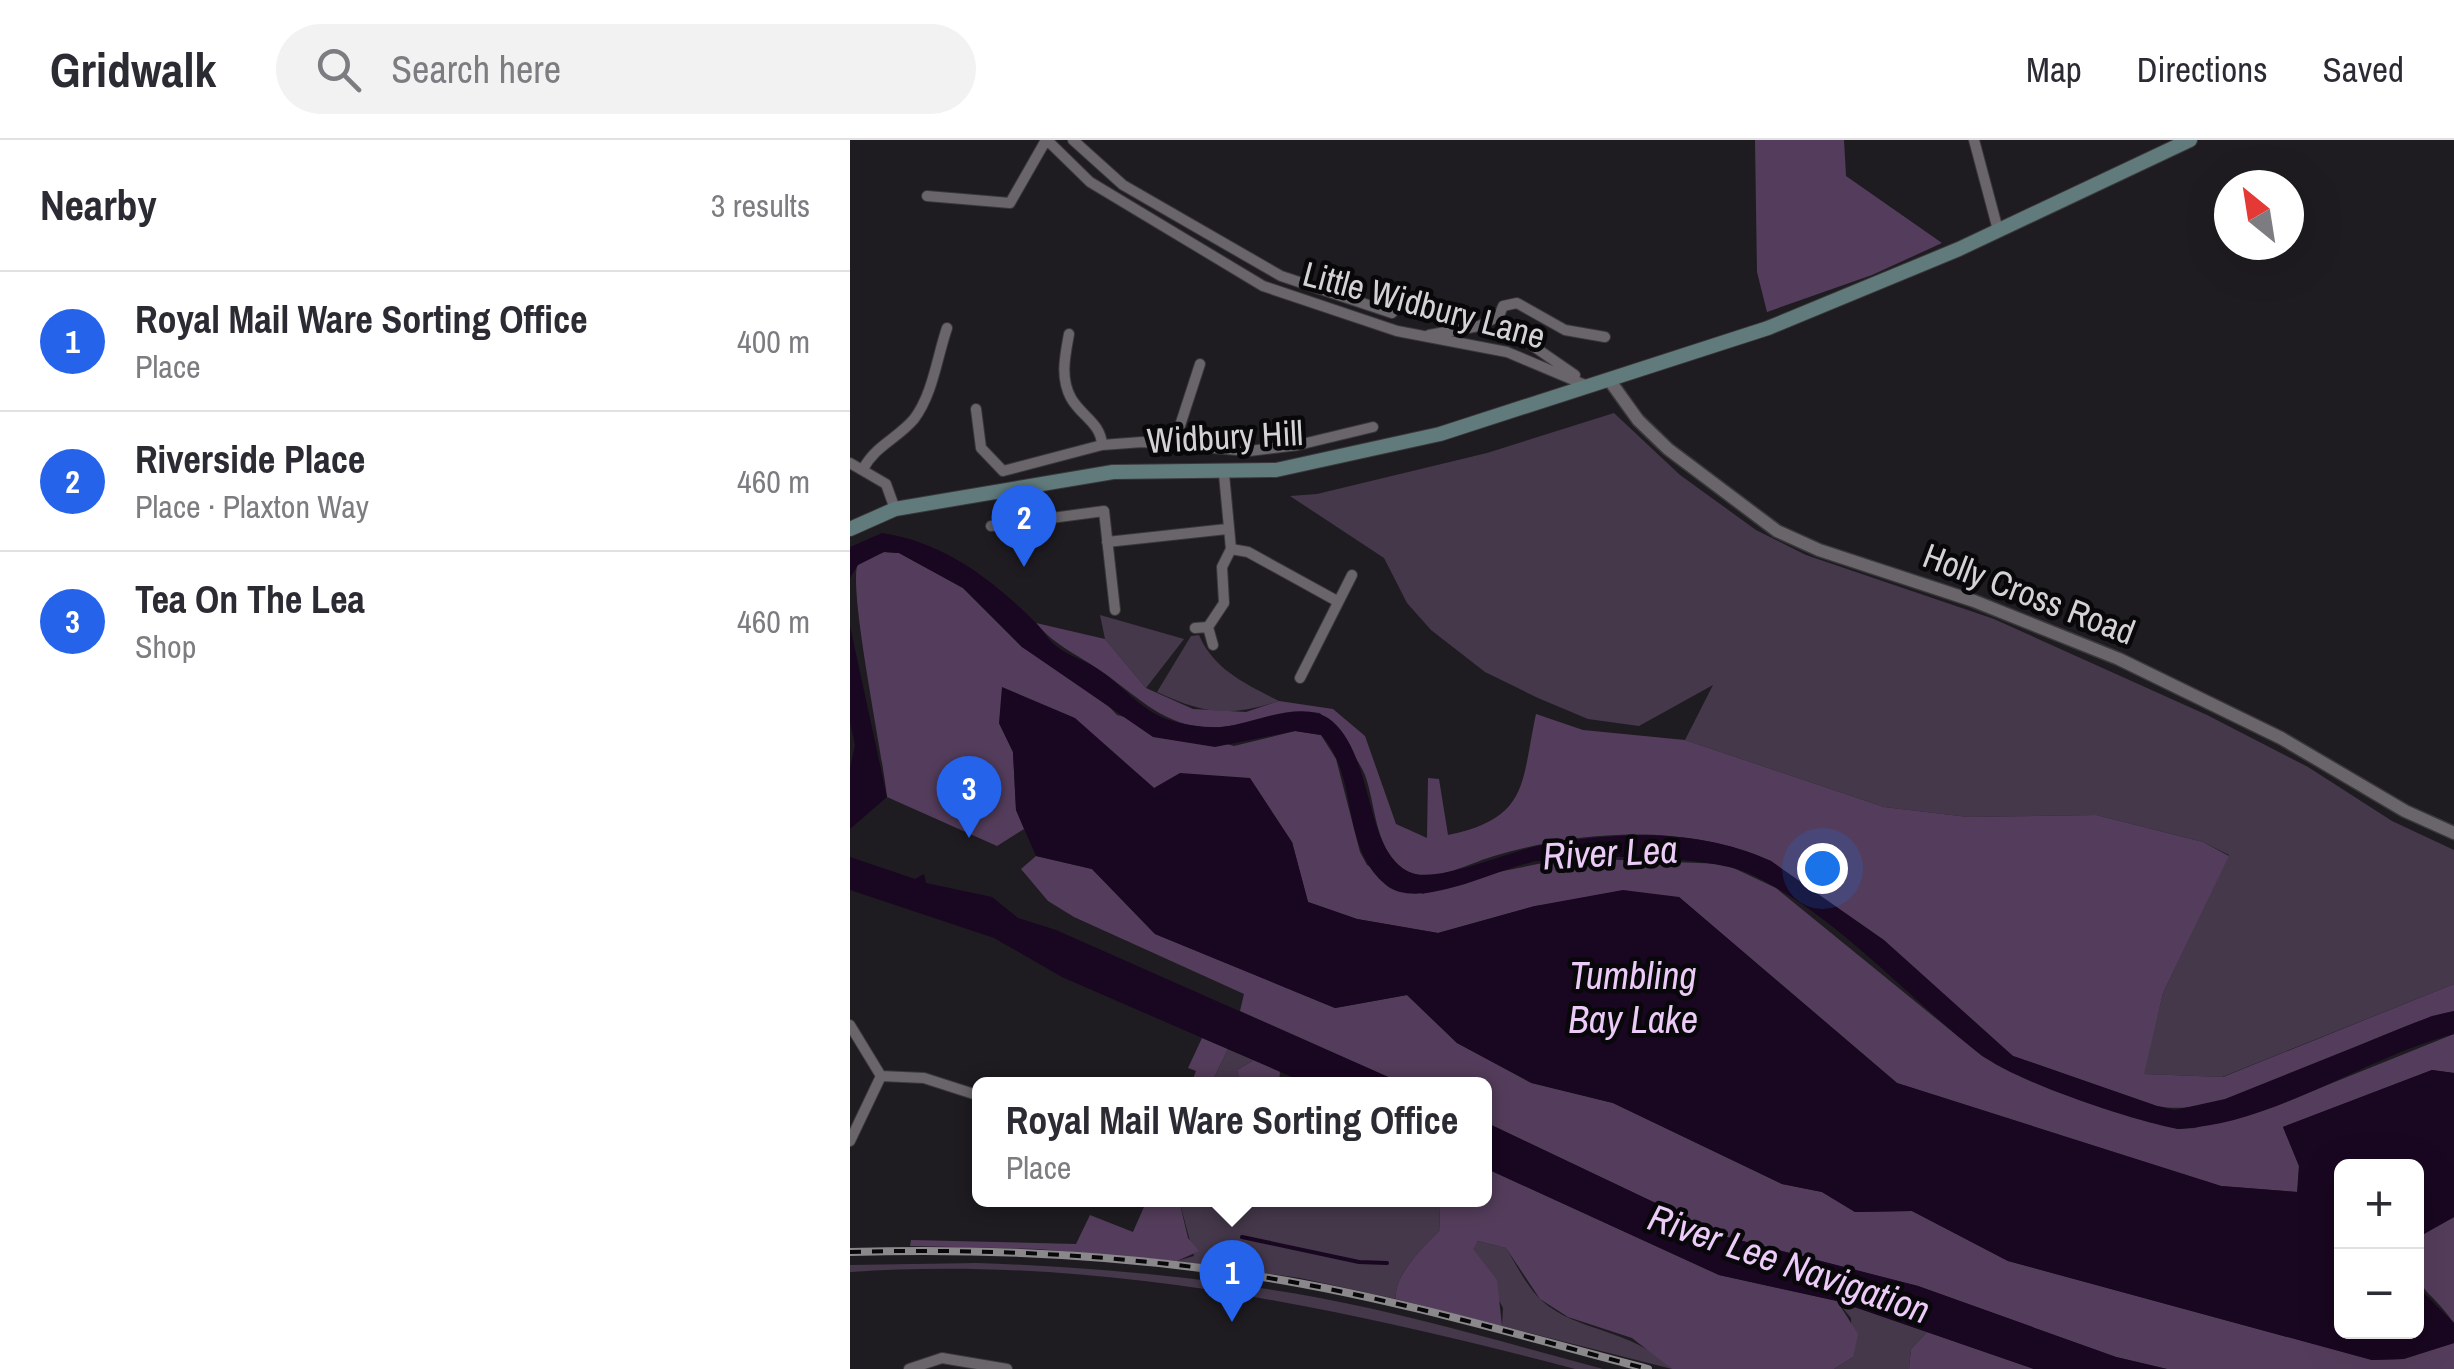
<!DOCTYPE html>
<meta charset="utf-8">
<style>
:root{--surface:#fff;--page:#f2f2f3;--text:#2b2b33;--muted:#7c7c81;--line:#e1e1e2;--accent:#2563eb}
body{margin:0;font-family:"Archivo Narrow",sans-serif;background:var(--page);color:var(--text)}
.controls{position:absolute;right:30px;bottom:30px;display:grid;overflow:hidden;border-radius:15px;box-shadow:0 10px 40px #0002}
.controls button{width:90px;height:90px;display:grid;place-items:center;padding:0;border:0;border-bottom:2px solid var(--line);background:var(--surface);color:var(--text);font:50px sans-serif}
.compass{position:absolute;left:1364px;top:30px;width:90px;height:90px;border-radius:50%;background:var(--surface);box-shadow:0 10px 40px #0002;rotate:330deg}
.you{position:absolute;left:972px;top:728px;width:35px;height:35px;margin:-25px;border:8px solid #fff;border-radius:50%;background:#1a73e8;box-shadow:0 0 0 15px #1a73e833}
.badge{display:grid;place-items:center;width:65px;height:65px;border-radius:50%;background:var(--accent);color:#fff;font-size:32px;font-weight:700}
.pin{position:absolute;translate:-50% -82px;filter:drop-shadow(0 2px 5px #0008)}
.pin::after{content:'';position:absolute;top:52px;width:35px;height:30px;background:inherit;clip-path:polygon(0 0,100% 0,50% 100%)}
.popup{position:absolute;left:122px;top:937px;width:520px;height:130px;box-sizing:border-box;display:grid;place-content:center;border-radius:15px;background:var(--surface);filter:drop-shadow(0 2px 8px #0005);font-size:32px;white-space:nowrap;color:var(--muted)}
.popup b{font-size:38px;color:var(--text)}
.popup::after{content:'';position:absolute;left:50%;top:100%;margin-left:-20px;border:20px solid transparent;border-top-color:var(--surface)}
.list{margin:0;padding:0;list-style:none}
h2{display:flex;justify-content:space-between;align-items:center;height:130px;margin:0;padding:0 40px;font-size:42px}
h2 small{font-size:32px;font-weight:400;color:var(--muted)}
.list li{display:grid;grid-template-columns:65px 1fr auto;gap:30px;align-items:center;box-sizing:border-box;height:140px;padding:0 40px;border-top:2px solid var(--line)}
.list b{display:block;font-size:38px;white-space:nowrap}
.list p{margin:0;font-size:32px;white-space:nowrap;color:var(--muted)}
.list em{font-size:32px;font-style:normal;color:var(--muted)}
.icon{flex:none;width:55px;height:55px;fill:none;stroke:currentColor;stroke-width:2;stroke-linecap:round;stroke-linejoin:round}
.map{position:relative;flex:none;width:1604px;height:1229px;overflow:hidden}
header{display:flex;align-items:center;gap:60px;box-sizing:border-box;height:140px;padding:0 50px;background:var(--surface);border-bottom:2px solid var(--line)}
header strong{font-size:48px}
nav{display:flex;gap:55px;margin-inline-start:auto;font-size:35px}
.search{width:700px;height:90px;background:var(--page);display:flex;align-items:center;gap:25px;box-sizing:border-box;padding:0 35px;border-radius:55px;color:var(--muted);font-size:38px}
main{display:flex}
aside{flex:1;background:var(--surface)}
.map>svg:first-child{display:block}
.green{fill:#45384b}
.forest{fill:#543d5c}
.water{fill:#190620}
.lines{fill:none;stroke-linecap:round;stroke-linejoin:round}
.stream{stroke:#190620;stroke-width:4}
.minor-casing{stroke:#3a383b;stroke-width:12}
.tertiary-casing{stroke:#3a383b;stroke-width:15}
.secondary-casing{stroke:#3a383b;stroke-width:16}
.minor{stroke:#69656a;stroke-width:10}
.tertiary{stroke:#69656a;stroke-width:12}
.secondary{stroke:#617b7d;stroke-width:14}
.rail-casing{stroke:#8b888c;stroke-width:8}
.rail{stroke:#080709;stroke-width:4;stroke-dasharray:11;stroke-linecap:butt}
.labels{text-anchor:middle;stroke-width:9;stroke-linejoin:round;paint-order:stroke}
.street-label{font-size:35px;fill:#d4d2d5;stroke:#080709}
.water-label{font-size:38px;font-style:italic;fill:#eccbf8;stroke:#080709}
</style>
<header>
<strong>Gridwalk</strong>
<div class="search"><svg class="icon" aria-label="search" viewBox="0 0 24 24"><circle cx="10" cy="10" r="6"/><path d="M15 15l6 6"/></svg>Search here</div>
<nav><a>Map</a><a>Directions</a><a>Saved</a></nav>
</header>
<main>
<aside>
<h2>Nearby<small>3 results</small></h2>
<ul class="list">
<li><span class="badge">1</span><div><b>Royal Mail Ware Sorting Office</b><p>Place</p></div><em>400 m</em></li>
<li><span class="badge">2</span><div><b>Riverside Place</b><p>Place · Plaxton Way</p></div><em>460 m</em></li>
<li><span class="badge">3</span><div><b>Tea On The Lea</b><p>Shop</p></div><em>460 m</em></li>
</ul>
</aside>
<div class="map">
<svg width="1604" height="1229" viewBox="0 0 1604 1229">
<rect width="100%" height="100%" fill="#1f1c21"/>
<path class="green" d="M764 273 830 335 906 390 956 415 1144 479 1357 575 1458 627 1542 681 1604 710V844L1372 937 1293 934 1313 853 1379 715 1353 702 1246 675 1118 677 1034 667 835 600 863 545 789 586 738 579 688 558 635 532 581 490 557 463 534 418 440 356 467 354 637 313Z
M250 475 334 499 296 548 255 499Z
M349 495C364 530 396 544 429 561 379 577 354 574 307 552L341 496Z
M378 909 404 920 387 930 390 944H361Z
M329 1060H589L590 1090C574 1106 543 1136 546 1159L450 1138 327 1121 344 1116Z
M628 1101 656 1108C666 1124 677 1147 691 1160 729 1194 781 1187 822 1229L652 1186 653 1168 622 1109Z
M127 1123C243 1127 357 1137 470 1158 566 1176 660 1204 753 1229H725C489 1167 245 1115 0 1132V1125Z
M987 1161 1077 1192 1061 1209 1059 1229H984L1003 1217 1001 1178Z"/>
<path class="forest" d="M905 0H994L996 36 1092 103 1022 135 917 172 907 132Z
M34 412 49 413 113 448 172 507 247 554 267 575 384 606 445 591 471 595 486 619 510 712 517 725 573 754 628 736 718 718 875 724 926 748 1132 916 1179 939 1328 989 1345 988 1445 958 1604 894V933L1582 930 1433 987 1449 1026 1448 1052 1371 1046 1047 943 829 757 685 766 588 793 507 779 458 762 442 702 304 648 277 625 149 583 163 612 166 670 174 689 147 706 37 657C32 610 0 460 7 426 14 418 25 415 34 412Z
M186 483 255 499 296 548 343 569 396 572 429 561 483 569 515 596 546 684 577 698 578 638 589 639 598 695C679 678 671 644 686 574L733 590 835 600 1034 667 1118 677 1246 675 1353 702 1379 716 1313 853 1294 934 1373 937 1604 844V871C1521 888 1384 982 1307 966L1163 916 921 721C837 683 730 690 644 716 616 724 576 749 550 726 524 704 526 665 515 635 506 613 484 592 470 573 435 570 404 585 370 587 319 591 292 560 254 533 229 515 206 507 186 483Z
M186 716 242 729 305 794 485 868 557 855 607 903 681 943 763 963 932 1044 972 1052 1005 1072 1062 1071 1158 1121 1522 1220 1554 1219 1604 1203V1229H1317L1266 1217 1068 1146 877 1097 635 982 634 944H554L390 871 394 854 224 777 198 761 171 729Z
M352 898 378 909 361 944H341L346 931 338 928Z
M404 920 430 931 429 944H390L387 930Z
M635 1028 869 1135 987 1161 1008 1194 1003 1217 984 1229H822L782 1198 718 1177 690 1159 656 1108 628 1101 623 1109 647 1140 652 1186 546 1159C543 1136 574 1106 590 1090L589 1060H634Z
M297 1060H329L338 1098 349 1111 327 1121 187 1109 60 1106 61 1100 226 1104 240 1075 283 1092Z
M1604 1077V1183C1573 1140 1567 1160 1566 1098Z
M1077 1192 1184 1229H1059L1061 1209Z"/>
<path class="water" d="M32 393C94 402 143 440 186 483 193 490 198 500 206 506 220 517 238 521 252 532 275 548 292 571 319 580 334 585 356 588 372 587 403 584 454 557 482 581 525 618 514 711 559 732 587 745 664 709 697 704 771 691 852 689 921 721L1034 800 1163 916 1307 966 1325 970 1375 959 1582 876 1604 871V894C1512 918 1426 984 1328 989 1283 981 1166 942 1130 914 1057 857 983 772 898 733 857 715 733 714 687 721 648 728 569 772 536 745 489 707 510 636 471 595L445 591 365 607 303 597 172 507 113 448 49 413 34 412 8 425 0 438V407Z
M0 486 37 657 0 689V628L5 605 0 582Z
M152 547 225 578 304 648 330 633 400 638 442 702 458 762 507 779 588 793 685 766 773 750 829 757 1047 943 1371 1046 1447 1052 1449 1026 1433 987 1582 930 1604 933V1077L1567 1098 1566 1026H1492V1192H1566L1567 1136 1575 1154 1604 1183V1203L1553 1219 1522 1220 1158 1121 1062 1071 1005 1072 972 1052 932 1044 763 963 682 943 607 903 557 855 485 868 305 794 242 729 186 716 166 670 163 612 149 583Z
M0 717 65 739 74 734 76 743 142 757 168 778 206 790 554 944H458L212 837 144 798 0 750Z
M635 982 877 1097 1068 1146 1266 1217 1317 1229H1184L987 1161 869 1135 635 1028Z"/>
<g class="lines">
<path class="stream" d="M392 1097 509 1122 537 1123"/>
<g class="minor-casing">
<path id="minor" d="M197 0 240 42 413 146 547 191 657 212 740 247
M223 0 273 45 431 136 542 173
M1124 0 1148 90
M77 56 160 63 196 0
M649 176 653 166 667 163 715 190 755 197
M219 194C215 216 210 238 221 258 231 276 251 283 252 305
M579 195 629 186 649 176 657 188 725 235
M126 269 131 308 153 331 252 305 292 302 399 311 448 305 523 287
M324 304 350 224
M0 323 36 344 45 369
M13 329C26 305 47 299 64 279 83 254 87 217 97 188
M141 386 254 371 265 470
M257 402 377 389
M381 409 398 412 487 461
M358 487 374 463 372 427 381 409 374 334
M345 488 358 487 363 505
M450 538 502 435
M0 885 31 936
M31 936 74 938 130 956
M0 1001 31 936
M59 1229 92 1218 157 1229"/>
</g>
<g class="tertiary-casing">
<path id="tertiary" d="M760 241 788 280 818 309 927 391 969 410 1124 461 1269 519 1431 598 1555 671 1604 693"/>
</g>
<g class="secondary-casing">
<path id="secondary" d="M0 389 45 369 263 332 426 330 590 294 918 188 1109 109 1340 0"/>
</g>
<use href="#minor" class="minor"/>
<use href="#tertiary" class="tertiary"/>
<use href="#secondary" class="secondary"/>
<g class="rail-casing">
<path id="rail" d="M0 1112C140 1108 281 1115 419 1138 547 1159 672 1196 798 1229"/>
</g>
<use href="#rail" class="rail"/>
</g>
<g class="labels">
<g class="street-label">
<text transform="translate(574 165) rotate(15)" y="12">Little Widbury Lane</text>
<text transform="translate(375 297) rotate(-3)" y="12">Widbury Hill</text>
<text transform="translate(1179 454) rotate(21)" y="12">Holly Cross Road</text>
</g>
<g class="water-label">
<text transform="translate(760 713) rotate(-3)" y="13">River Lea</text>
<text x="783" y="849">Tumbling<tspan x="783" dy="44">Bay Lake</tspan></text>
<text transform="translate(939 1124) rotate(19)" y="13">River Lee Navigation</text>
</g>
</g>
</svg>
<div class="controls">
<button>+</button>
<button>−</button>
</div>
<svg class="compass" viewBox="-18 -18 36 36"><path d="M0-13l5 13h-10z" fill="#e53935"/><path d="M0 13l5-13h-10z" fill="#7c7c81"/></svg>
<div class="you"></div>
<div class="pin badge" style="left:382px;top:1182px">1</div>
<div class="popup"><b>Royal Mail Ware Sorting Office</b>Place</div>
<div class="pin badge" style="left:174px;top:427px">2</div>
<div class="pin badge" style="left:119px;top:698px">3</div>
</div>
</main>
